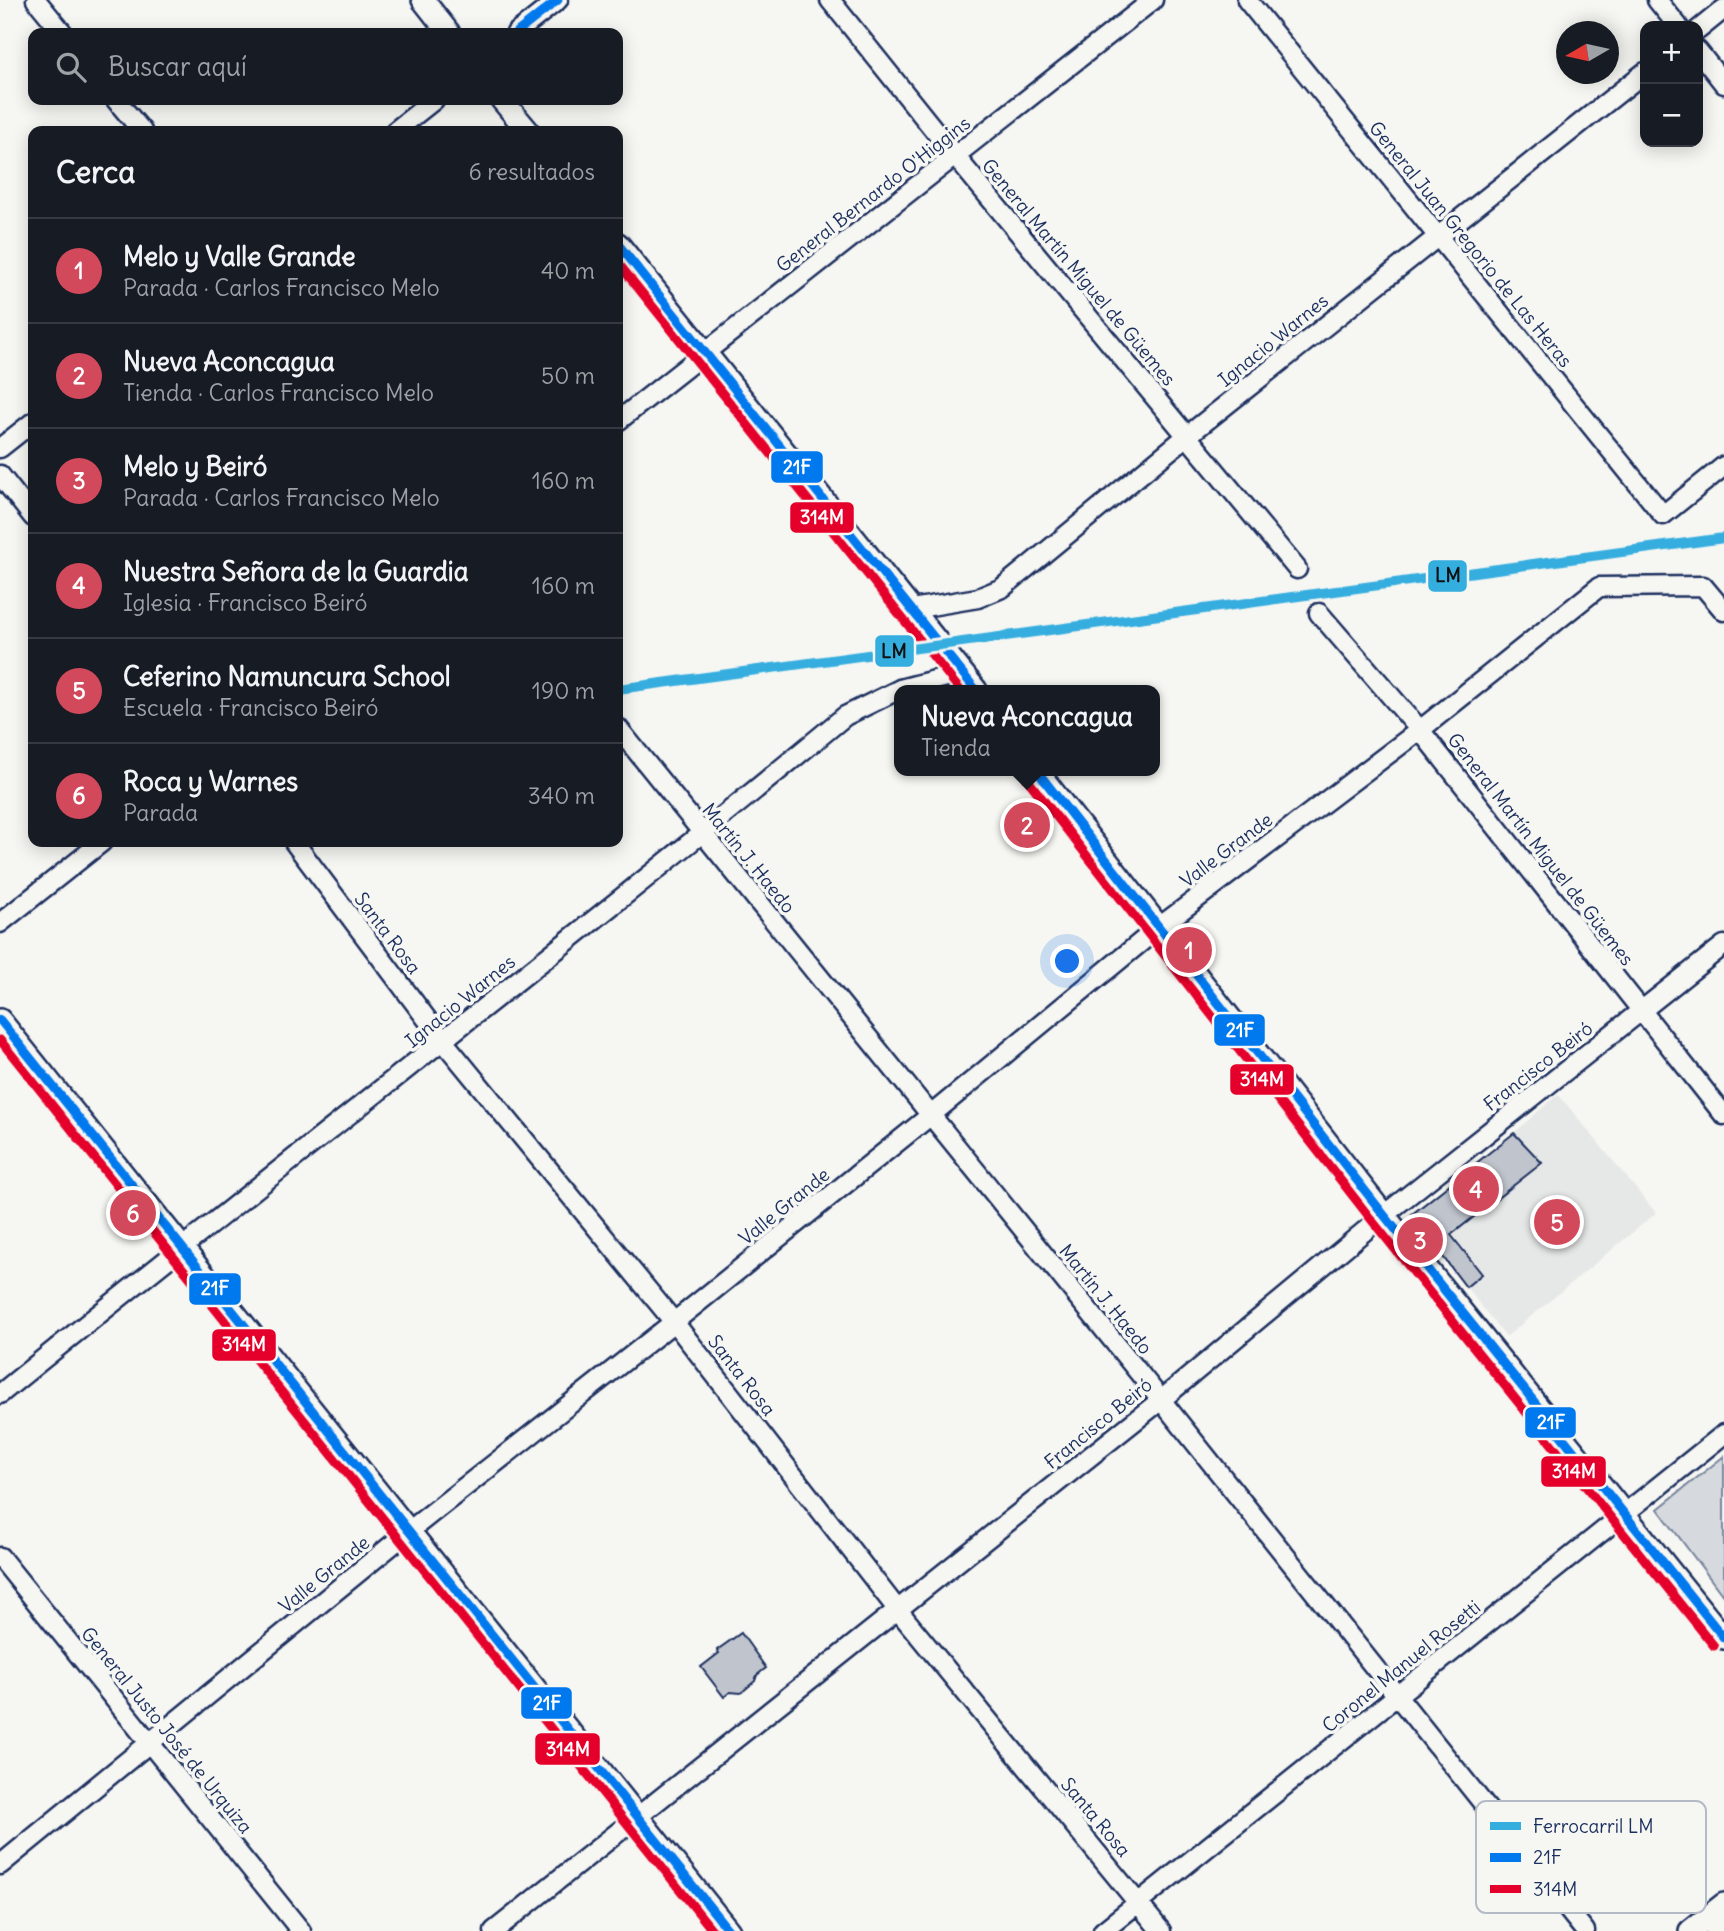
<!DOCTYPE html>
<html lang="es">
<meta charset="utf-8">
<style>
:root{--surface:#171b24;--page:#242831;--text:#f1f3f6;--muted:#9ea1a6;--line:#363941;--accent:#d1495b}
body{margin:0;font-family:Delius,sans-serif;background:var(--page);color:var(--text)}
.controls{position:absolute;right:21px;top:21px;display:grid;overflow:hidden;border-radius:14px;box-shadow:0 4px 18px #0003}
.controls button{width:63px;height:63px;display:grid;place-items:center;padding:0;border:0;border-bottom:2px solid var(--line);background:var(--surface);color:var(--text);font:35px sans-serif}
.compass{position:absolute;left:1556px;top:21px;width:63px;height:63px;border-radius:50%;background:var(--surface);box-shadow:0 4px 18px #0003;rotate:261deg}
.you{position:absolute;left:1068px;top:962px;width:24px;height:24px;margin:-18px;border:5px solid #fff;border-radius:50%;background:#1a73e8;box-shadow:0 0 0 10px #1a73e833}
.badge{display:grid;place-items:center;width:46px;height:46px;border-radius:50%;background:var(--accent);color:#fff;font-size:23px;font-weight:700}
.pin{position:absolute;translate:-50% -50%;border:4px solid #fff;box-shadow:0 2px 7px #0006}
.popup{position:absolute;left:894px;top:685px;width:266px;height:91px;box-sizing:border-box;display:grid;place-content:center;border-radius:14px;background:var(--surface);filter:drop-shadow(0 2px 5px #0005);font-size:23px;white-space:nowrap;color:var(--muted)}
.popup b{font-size:26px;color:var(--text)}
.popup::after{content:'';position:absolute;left:50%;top:100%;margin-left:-14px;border:14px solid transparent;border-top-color:var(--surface)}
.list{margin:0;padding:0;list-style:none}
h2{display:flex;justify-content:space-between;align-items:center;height:91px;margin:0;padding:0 28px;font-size:30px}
h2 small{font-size:23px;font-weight:400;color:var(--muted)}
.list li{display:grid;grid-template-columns:46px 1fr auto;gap:21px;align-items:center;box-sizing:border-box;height:105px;padding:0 28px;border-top:2px solid var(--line)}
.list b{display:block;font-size:26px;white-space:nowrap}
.list p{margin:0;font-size:23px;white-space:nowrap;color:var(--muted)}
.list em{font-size:23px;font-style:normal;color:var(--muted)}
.icon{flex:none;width:38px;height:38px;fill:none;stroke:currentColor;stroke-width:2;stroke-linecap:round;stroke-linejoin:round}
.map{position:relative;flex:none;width:1724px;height:1931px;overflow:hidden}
.search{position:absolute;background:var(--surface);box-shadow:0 4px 18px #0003;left:28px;top:28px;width:595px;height:77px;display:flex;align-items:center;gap:18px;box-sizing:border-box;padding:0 24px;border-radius:14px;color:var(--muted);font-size:26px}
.panel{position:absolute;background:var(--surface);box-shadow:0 4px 18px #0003;left:28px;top:126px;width:595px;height:721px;border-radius:14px}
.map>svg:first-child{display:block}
.built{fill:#e6e7e7}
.green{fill:#d6d9dd;stroke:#78849e;stroke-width:2}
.building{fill:#c0c4cd;stroke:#1b2f5e;stroke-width:2}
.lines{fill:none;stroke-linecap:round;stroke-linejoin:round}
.minor-casing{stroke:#1b2f5e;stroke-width:23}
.tertiary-casing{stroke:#1b2f5e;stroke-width:26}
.motorway-casing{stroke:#1b2f5e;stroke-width:37}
.minor{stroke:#f6f6f2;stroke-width:18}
.tertiary{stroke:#f6f6f2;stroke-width:21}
.motorway{stroke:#f6f6f2;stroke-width:32}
.bus-1-casing{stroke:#f6f6f2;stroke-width:14}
.bus-2-casing{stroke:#f6f6f2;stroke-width:14}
.bus-1{stroke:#0079ef;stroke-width:9}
.bus-2{stroke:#e4002b;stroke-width:9}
.rail-1-casing{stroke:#f6f6f2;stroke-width:16}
.rail-1{stroke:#34addf;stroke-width:10}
.labels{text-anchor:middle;stroke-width:7;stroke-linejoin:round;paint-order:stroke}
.street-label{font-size:19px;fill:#1b2f5e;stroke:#f6f6f2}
.key{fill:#f6f6f2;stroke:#b4bac6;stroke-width:2}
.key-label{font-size:19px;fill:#1b2f5e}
.line-badge{stroke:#f6f6f2;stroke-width:2.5}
.badge-label{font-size:19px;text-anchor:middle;font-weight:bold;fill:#fff}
.pale-badge-label{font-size:19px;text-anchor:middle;font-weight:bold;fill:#111}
</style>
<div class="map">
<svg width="1724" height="1931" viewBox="0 0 1724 1931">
<rect width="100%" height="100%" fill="#f6f6f2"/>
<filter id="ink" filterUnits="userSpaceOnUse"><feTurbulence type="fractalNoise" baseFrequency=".0143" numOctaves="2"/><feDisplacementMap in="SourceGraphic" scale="14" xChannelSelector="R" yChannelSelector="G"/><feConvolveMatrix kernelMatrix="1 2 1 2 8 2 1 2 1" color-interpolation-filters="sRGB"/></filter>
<g filter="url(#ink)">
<path class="built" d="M1558 1094 1656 1213 1506 1337 1466 1287 1482 1273 1453 1237 1458 1230 1542 1163 1514 1133Z"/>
<path class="green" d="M1724 1456V1597L1658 1509Z"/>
<path class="building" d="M1514 1133 1542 1163 1451 1235 1482 1274 1466 1287 1411 1215Z
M741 1633 766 1668 757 1675 755 1681 741 1693 730 1692 724 1697 701 1667 719 1653 717 1650Z"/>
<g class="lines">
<g class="minor-casing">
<path id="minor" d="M36 0 63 33
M830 0 955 156 1297 569
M1247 0 1663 515 1724 466
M1657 0 1678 26
M1698 30 1724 9
M516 33 558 0
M1698 51 1724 84
M116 100 142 131
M395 131 434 100
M618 421 1153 0
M0 448 33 422
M0 475 33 517
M912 609 978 598 1002 588 1187 436 1645 72
M1319 613 1420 730 1724 1115
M618 728 1161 1400 1585 1931
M294 842 444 1042 674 1322 897 1609 1161 1931
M0 923 102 842
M0 1394C280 1166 567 946 845 716L900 689 962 673
M0 1557 301 1931
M0 1865 409 1531 674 1322 931 1115 1158 928 1420 730 1599 587 1703 586 1724 611
M494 1931 1161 1400 1384 1215 1724 945
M1103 1931 1724 1434"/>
</g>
<g class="tertiary-casing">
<path id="tertiary" d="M423 0 449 33
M502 100 528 131
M618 244 976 690
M1037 771 1384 1215 1724 1638
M0 1020 729 1931
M1690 1931 1724 1904"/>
</g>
<g class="motorway-casing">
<path id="motorway" d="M1722 1931 1724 1930"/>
</g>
<use href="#minor" class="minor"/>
<use href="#tertiary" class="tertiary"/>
<use href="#motorway" class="motorway"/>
<g class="bus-1-casing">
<path id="bus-1" d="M516 33 558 0
M618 244 976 690
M1037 771 1384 1215 1724 1638
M0 1020 729 1931"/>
</g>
<g class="bus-2-casing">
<path id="bus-2" d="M618 263 960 690
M1027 779 1374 1223 1714 1646
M0 1040 713 1931"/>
</g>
<use href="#bus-1" class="bus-1"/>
<use href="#bus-2" class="bus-2"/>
<g class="rail-1-casing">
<path id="rail-1" d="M618 689 1724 538"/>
</g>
<use href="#rail-1" class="rail-1"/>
</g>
</g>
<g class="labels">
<g class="street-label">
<text transform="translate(873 194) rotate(-38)" y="7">General Bernardo O'Higgins</text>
<text transform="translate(1471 244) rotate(51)" y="7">General Juan Gregorio de Las Heras</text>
<text transform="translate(1079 272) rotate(50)" y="7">General Martín Miguel de Güemes</text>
<text transform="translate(1273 340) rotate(-39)" y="7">Ignacio Warnes</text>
<text transform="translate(1541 849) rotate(52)" y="7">General Martín Miguel de Güemes</text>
<text transform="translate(1226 850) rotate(-37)" y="7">Valle Grande</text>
<text transform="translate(749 858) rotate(51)" y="7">Martín J. Haedo</text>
<text transform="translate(388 933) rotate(53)" y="7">Santa Rosa</text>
<text transform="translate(460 1001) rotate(-39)" y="7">Ignacio Warnes</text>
<text transform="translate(1538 1066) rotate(-38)" y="7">Francisco Beiró</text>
<text transform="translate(784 1206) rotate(-39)" y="7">Valle Grande</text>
<text transform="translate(1106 1299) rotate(51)" y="7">Martín J. Haedo</text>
<text transform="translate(742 1375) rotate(52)" y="7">Santa Rosa</text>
<text transform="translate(1098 1423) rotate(-39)" y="7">Francisco Beiró</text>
<text transform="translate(324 1574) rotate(-39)" y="7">Valle Grande</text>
<text transform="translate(1401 1666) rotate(-39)" y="7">Coronel Manuel Rosetti</text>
<text transform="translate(167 1730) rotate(51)" y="7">General Justo José de Urquiza</text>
<text transform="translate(1096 1817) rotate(50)" y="7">Santa Rosa</text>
</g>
</g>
<rect x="1476" y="1801" width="230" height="112" rx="10" class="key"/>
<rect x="1490" y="1822" width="31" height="8" fill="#34addf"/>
<rect x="1490" y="1853" width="31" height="9" fill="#0079ef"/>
<rect x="1490" y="1885" width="31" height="8" fill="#e4002b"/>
<g class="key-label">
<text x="1533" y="1833">Ferrocarril LM</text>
<text x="1533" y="1864">21F</text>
<text x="1533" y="1896">314M</text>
</g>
<g class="line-badge">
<rect x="770" y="450" width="54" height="34" rx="7" fill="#0079ef"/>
<rect x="789" y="501" width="66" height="33" rx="7" fill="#e4002b"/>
<rect x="1427" y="559" width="41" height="34" rx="7" fill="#34addf"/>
<rect x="874" y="634" width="41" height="34" rx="7" fill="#34addf"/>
<rect x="1213" y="1013" width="53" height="34" rx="7" fill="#0079ef"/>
<rect x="1229" y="1063" width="66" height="33" rx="7" fill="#e4002b"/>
<rect x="188" y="1272" width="54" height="34" rx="7" fill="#0079ef"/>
<rect x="211" y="1328" width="66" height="34" rx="7" fill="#e4002b"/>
<rect x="1524" y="1406" width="53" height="33" rx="7" fill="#0079ef"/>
<rect x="1540" y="1455" width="67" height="33" rx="7" fill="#e4002b"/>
<rect x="520" y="1686" width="53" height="34" rx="7" fill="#0079ef"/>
<rect x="534" y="1732" width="67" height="34" rx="7" fill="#e4002b"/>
</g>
<g class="badge-label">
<text x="797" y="474">21F</text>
<text x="822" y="524">314M</text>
<text x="1240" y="1037">21F</text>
<text x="1262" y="1086">314M</text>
<text x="215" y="1295">21F</text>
<text x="244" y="1351">314M</text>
<text x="1551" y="1429">21F</text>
<text x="1574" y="1478">314M</text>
<text x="547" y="1710">21F</text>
<text x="568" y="1756">314M</text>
</g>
<g class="pale-badge-label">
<text x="1448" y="582">LM</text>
<text x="894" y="658">LM</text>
</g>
</svg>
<div class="controls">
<button>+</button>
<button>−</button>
</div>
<svg class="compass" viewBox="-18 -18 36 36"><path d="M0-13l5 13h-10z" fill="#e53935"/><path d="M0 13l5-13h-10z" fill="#9ea1a6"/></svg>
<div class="you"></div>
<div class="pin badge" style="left:1189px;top:950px">1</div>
<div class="pin badge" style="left:1027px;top:825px">2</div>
<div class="popup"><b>Nueva Aconcagua</b>Tienda</div>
<div class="pin badge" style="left:1420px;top:1240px">3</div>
<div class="pin badge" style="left:1476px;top:1189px">4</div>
<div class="pin badge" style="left:1557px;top:1222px">5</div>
<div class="pin badge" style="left:133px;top:1213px">6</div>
<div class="search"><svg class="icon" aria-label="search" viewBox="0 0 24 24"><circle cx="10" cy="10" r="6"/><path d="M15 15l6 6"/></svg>Buscar aquí</div>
<section class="panel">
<h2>Cerca<small>6 resultados</small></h2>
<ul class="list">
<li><span class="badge">1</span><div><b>Melo y Valle Grande</b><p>Parada · Carlos Francisco Melo</p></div><em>40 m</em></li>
<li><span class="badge">2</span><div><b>Nueva Aconcagua</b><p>Tienda · Carlos Francisco Melo</p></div><em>50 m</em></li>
<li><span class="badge">3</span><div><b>Melo y Beiró</b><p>Parada · Carlos Francisco Melo</p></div><em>160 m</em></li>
<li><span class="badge">4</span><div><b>Nuestra Señora de la Guardia</b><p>Iglesia · Francisco Beiró</p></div><em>160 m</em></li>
<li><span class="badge">5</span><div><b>Ceferino Namuncura School</b><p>Escuela · Francisco Beiró</p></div><em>190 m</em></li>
<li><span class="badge">6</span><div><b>Roca y Warnes</b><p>Parada</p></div><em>340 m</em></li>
</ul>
</section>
</div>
